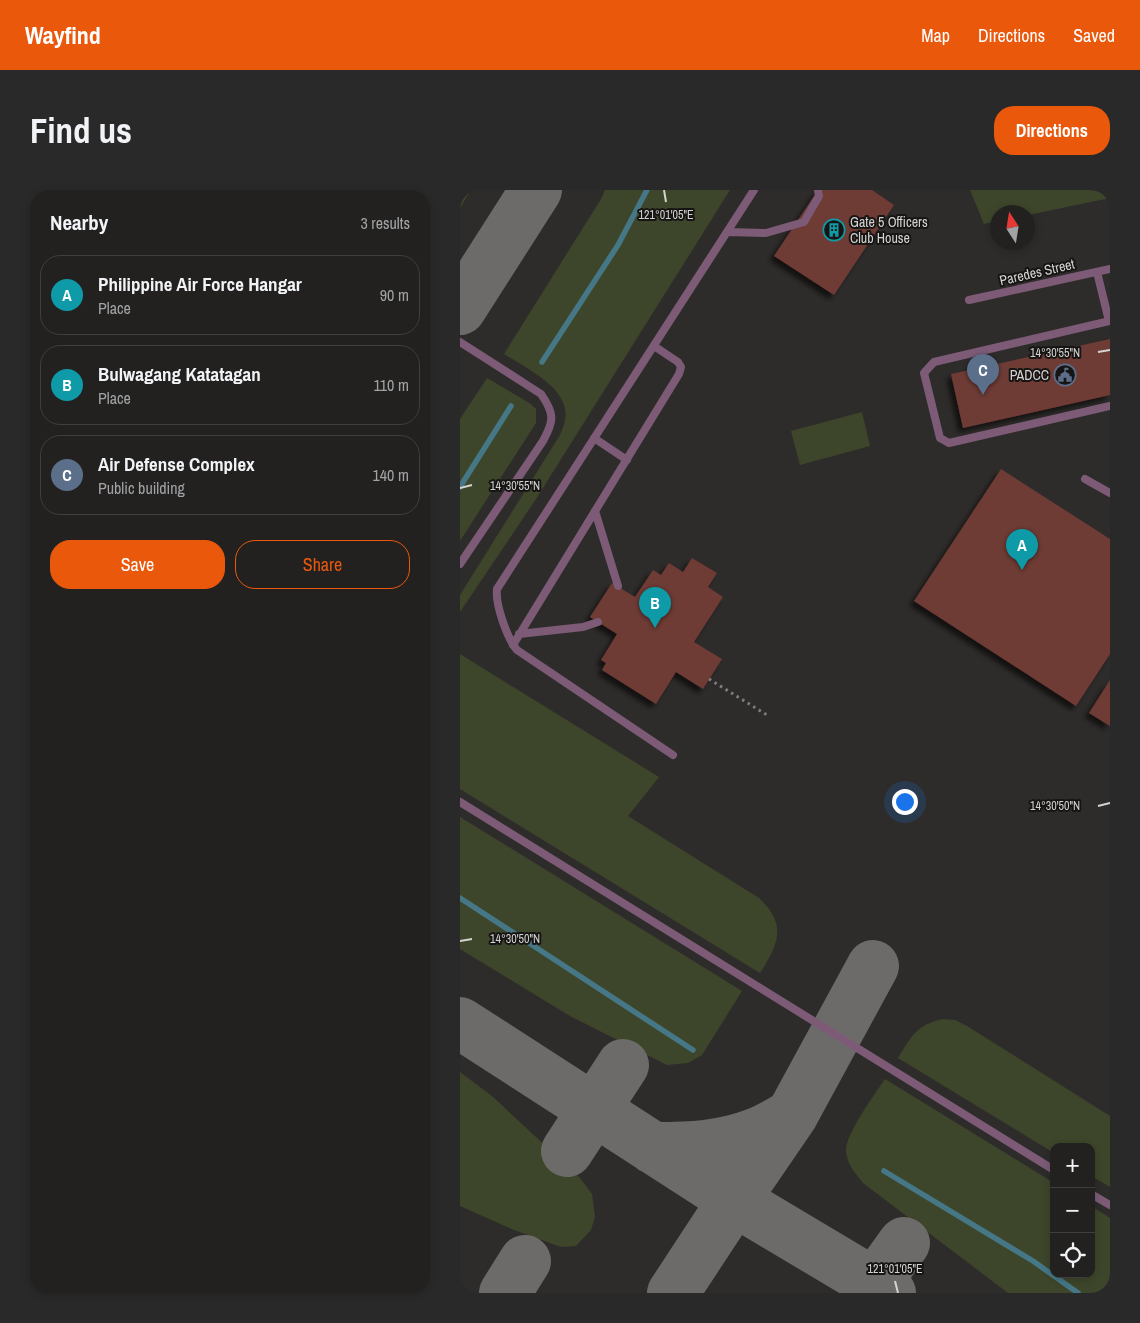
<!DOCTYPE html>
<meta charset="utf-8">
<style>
:root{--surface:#222120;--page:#2a2929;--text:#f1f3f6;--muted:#a2a3a5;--line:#3f3e3e;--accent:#ea580c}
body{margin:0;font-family:"Archivo Narrow",sans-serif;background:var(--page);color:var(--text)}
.controls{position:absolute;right:15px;bottom:15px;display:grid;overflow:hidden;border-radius:10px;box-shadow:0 2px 8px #0003}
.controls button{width:45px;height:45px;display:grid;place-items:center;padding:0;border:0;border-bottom:1px solid var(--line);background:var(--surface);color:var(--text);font:25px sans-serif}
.compass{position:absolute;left:530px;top:15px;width:45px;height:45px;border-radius:50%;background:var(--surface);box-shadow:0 2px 8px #0003;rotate:348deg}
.you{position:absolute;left:444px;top:611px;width:18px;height:18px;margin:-12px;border:4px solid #fff;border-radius:50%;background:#1a73e8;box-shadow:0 0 0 8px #1a73e833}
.badge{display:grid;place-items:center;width:32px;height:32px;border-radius:50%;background:var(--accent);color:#fff;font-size:16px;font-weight:700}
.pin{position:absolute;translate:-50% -41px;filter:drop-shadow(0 1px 2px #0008)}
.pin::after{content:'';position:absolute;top:26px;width:18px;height:15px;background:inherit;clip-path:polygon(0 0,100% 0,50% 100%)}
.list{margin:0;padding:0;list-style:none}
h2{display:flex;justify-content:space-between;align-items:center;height:65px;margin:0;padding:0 20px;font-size:21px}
h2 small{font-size:16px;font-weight:400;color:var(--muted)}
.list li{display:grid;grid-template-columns:32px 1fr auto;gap:15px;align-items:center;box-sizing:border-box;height:80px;margin:0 10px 10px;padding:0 10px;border:1px solid var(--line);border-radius:20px}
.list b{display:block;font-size:19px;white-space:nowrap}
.list p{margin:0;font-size:16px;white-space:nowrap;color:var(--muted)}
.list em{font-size:16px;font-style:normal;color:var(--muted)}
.actions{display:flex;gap:10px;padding:15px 20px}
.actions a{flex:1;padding:11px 0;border:1px solid var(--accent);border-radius:20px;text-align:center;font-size:18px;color:var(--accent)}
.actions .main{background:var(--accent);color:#fff}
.icon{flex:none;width:28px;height:28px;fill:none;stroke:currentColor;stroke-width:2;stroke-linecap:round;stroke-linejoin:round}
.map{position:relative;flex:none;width:650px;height:1103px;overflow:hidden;border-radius:20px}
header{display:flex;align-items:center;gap:30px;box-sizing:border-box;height:70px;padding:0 25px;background:var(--accent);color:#fff}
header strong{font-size:24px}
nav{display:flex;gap:28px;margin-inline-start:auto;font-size:18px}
.intro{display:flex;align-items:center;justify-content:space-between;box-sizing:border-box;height:120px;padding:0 30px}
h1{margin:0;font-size:35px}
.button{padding:12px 22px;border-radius:20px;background:var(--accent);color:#fff;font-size:18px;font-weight:700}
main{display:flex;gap:30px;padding:0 30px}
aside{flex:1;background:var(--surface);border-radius:20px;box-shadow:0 2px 8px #0003}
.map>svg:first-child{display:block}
.green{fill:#3d462a}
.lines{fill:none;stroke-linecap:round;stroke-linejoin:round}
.stream{stroke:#467787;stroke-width:5.5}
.taxiway{stroke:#6c6b69;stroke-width:52}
.building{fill:#6e3a36;filter:url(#shadow)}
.path{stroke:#7f7e7c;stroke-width:3;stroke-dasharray:2.5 4;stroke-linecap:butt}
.service{stroke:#7d5b77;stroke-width:8}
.ticks{fill:none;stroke:#d4d3d1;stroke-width:2}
.labels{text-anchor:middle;stroke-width:4;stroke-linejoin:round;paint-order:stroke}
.poi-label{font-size:14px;fill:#d4d3d1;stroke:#161514;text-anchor:start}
.street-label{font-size:14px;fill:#d4d3d1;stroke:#161514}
.ticks-label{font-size:12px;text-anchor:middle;fill:#d4d3d1;stroke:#161514;stroke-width:4;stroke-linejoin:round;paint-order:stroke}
</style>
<header>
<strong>Wayfind</strong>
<nav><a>Map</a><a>Directions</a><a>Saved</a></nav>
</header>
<div class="intro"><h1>Find us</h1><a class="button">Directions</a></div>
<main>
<aside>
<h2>Nearby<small>3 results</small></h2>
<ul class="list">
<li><span class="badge" style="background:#0f9aa8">A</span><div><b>Philippine Air Force Hangar</b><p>Place</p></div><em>90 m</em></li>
<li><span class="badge" style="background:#0f9aa8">B</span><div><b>Bulwagang Katatagan</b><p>Place</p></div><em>110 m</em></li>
<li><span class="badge" style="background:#5c6f8a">C</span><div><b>Air Defense Complex</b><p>Public building</p></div><em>140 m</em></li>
</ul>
<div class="actions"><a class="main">Save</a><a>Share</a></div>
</aside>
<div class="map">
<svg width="650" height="1103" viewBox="0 0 650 1103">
<defs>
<filter id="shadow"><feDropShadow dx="-4.5" dy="4.5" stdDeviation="2.5" flood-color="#0009"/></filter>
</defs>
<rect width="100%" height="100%" fill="#2e2c2a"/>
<path class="green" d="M0 0H11L0 18Z
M145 0H270L76 309 0 422V405L100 245C102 240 104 235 105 230 111 198 65 178 44 164L141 9Z
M510 0H650V8L568 25V22H538L537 31 524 34Z
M27 188 71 214 76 219V233L0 351V229Z
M402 222 410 256 340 275 331 241Z
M0 464 199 587 168 626 299 708C327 734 319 754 300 783L0 599Z
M0 627 282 801 242 865 228 873 207 875 110 826 0 759Z
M483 829 495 830 507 836 650 926V997L631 986V957H594V963L438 868C451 847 457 834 483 829Z
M0 882 32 906 120 988 132 1004 135 1027 131 1040 116 1056 101 1057 54 1040 0 1016Z
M425 889 594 993V1084H631V1016L650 1028V1103H548L403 993C395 983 388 975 386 962 384 946 415 904 425 889Z"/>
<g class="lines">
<path class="stream" d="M82 172 158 55 187 0
M0 297 51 216
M0 708 233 860
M424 981 573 1071 618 1103"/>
<path class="taxiway" d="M0 119 76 0
M0 833 274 1010 430 1103
M193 958C230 958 263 957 298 943 310 938 321 931 332 925
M107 961 163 875
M45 1103 65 1071
M213 1103 274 1010 332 925 413 776
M408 1103 444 1053"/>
</g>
<path class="building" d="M358 0H412L434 15 374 105 314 66Z
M650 149V205L503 238 491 184Z
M541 279 650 349V464L616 516 454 411Z
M232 368 257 383 248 397 263 407 234 452 262 469 243 499 216 482 196 514 142 480 146 473 141 470 157 444 130 427 152 393 175 407 193 380 201 385 209 373 223 382Z
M650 490V536L629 523Z"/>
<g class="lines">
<path class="path" d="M249 489 307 525"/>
<path class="service" d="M268 42 306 43 344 32 359 6 358 0
M637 82 649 131
M509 110 650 79
M650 131 474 172 464 183 480 248 489 253 650 216
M0 152 81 204C95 224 94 231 83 251L0 374
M134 248 167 270
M625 289 650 303
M135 321 158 396
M59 444 123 437 138 432
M53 455 219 184 221 177 218 172 194 156
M213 565 57 460C47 448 35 414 37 399L294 0
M0 612 594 980
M631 1004 650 1015"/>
</g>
<path class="ticks" d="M204 0 206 12M638 162 650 160M0 298 12 295M638 616 650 613M0 751 12 749M435 1091 438 1103"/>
<defs>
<g id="building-ring" transform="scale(1.125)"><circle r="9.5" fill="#161514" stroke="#0f9aa8" stroke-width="1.5"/><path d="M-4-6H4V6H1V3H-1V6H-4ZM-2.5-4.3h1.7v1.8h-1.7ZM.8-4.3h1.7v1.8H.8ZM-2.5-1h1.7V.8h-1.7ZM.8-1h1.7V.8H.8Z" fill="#0f9aa8"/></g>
<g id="civic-ring" transform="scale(1.125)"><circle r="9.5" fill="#161514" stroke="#5c6f8a" stroke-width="1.5"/><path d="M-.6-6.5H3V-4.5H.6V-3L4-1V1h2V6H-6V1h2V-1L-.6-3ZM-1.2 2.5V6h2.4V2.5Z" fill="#5c6f8a"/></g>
</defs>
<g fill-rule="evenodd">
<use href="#building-ring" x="374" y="40"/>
<use href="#civic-ring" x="605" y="185"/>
</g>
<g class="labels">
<g class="poi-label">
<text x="390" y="37">Gate 5 Officers<tspan x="390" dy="16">Club House</tspan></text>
<text x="589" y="190" text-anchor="end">PADCC</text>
</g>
<g class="street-label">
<text transform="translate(577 82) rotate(-13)" y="5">Paredes Street</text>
</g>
</g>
<g class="ticks-label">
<text x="206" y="29">121°01'05"E</text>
<text x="595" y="167">14°30'55"N</text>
<text x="55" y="300">14°30'55"N</text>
<text x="595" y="620">14°30'50"N</text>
<text x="55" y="753">14°30'50"N</text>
<text x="435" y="1083">121°01'05"E</text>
</g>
</svg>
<div class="controls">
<button>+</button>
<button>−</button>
<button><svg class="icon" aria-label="locate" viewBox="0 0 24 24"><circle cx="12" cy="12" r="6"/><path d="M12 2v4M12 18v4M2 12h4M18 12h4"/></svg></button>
</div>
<svg class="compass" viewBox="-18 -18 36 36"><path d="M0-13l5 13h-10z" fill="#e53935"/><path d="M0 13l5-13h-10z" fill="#a2a3a5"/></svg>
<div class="you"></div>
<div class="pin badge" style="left:562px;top:380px;background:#0f9aa8">A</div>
<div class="pin badge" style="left:195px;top:438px;background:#0f9aa8">B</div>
<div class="pin badge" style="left:523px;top:205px;background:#5c6f8a">C</div>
</div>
</main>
